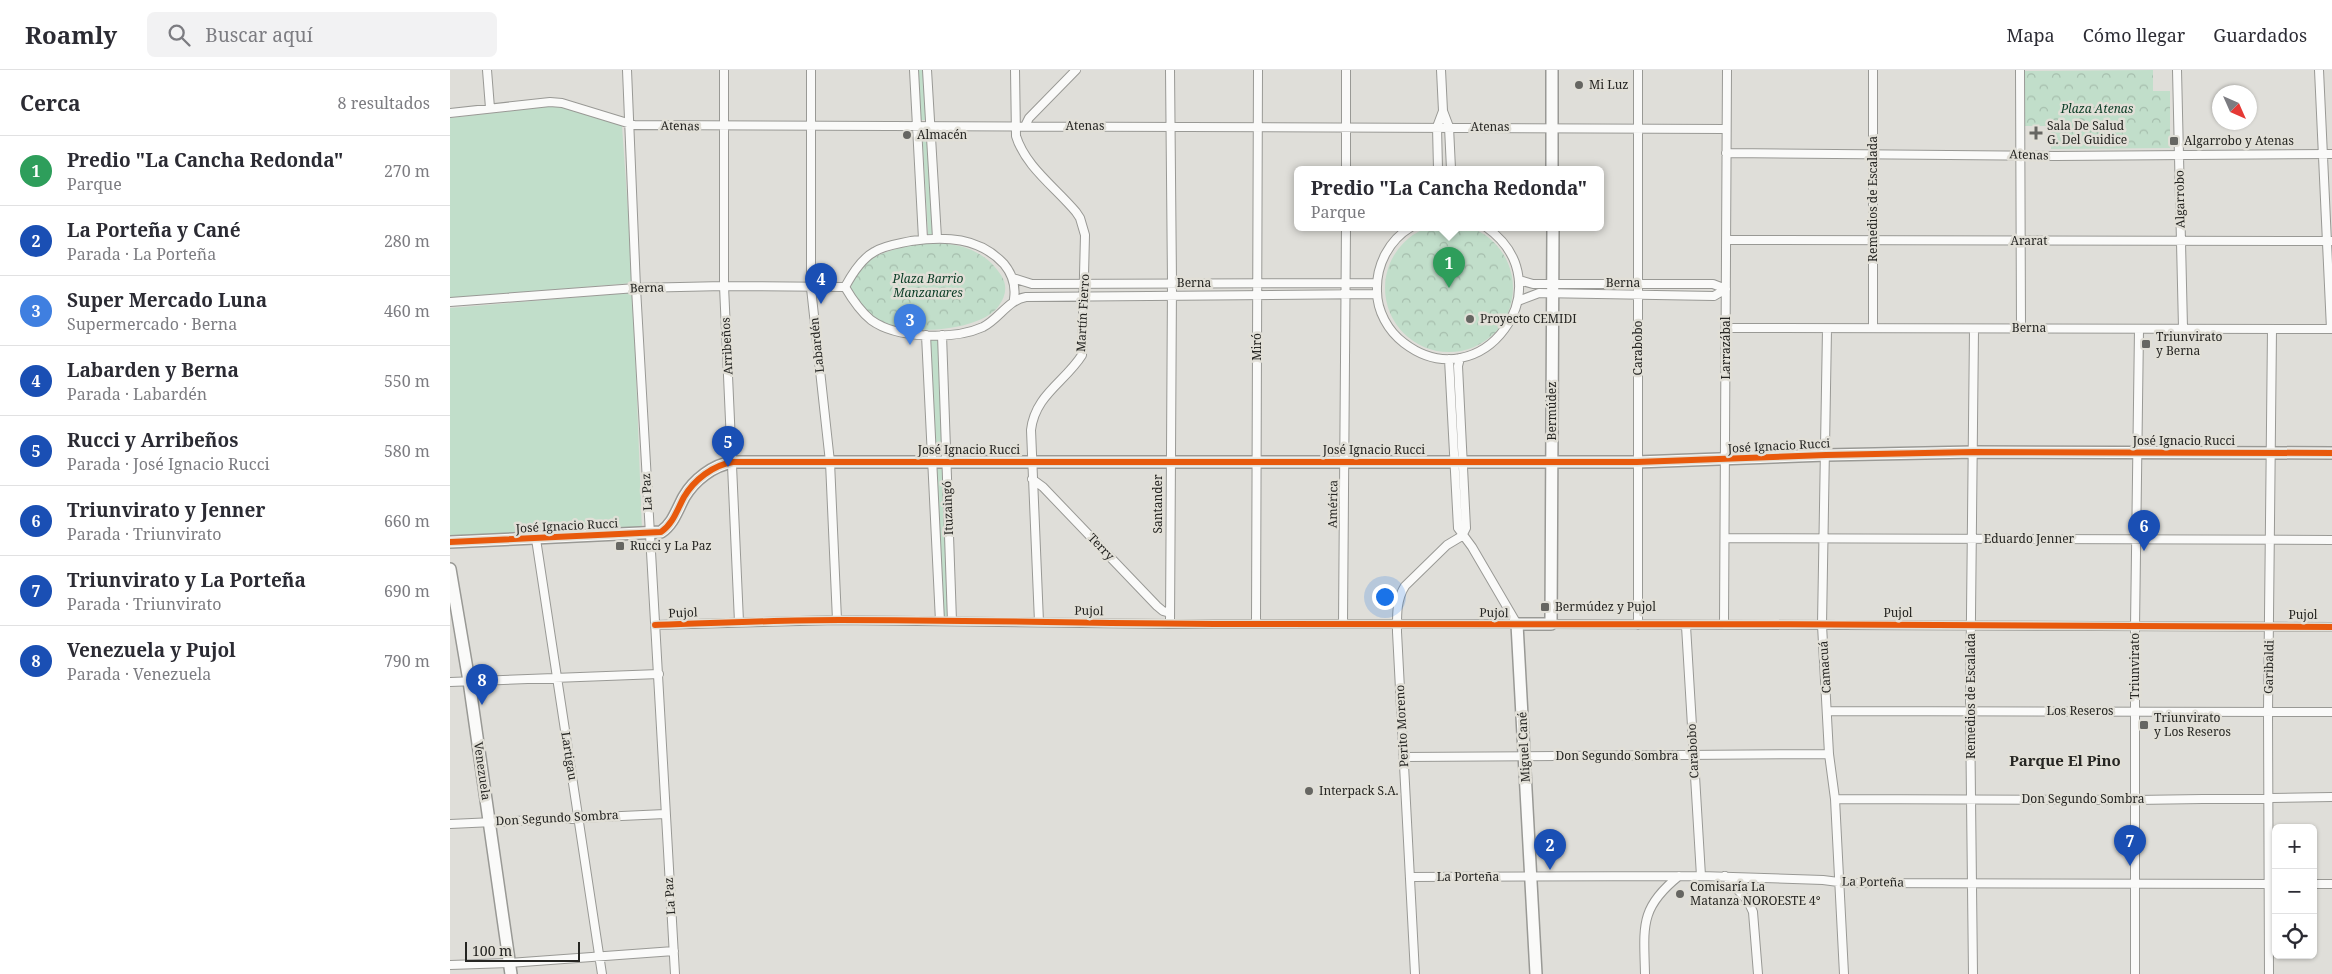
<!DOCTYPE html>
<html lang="es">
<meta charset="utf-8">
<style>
:root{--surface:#fff;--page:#f2f2f3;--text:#2b2b33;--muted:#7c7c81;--line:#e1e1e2;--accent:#1a73e8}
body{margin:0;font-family:"Noto Serif",serif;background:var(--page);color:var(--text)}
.controls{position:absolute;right:15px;bottom:15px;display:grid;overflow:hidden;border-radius:8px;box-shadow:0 1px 4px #0004}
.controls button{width:45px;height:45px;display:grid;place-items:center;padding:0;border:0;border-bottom:1px solid var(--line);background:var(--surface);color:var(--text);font:25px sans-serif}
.compass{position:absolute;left:1762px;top:15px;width:45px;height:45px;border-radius:50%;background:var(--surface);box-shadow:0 1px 4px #0004;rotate:135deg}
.scale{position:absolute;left:15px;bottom:12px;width:115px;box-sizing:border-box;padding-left:5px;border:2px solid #252522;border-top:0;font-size:14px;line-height:18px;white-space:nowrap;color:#252522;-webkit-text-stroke:4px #e1dfd7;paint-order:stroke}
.you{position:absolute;left:934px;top:526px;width:18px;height:18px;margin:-12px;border:4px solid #fff;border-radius:50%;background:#1a73e8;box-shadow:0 0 0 8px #1a73e833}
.badge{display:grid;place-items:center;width:32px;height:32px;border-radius:50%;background:var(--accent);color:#fff;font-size:16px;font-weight:700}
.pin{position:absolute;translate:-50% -41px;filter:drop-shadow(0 1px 2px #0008)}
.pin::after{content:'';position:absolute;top:26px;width:18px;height:15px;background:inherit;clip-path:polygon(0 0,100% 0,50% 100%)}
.popup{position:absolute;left:844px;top:96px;width:310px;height:65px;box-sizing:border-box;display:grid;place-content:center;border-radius:8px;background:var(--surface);filter:drop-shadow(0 1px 4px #0005);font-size:16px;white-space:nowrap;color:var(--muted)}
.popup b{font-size:19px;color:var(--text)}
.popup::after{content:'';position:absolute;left:50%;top:100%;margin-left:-10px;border:10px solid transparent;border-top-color:var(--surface)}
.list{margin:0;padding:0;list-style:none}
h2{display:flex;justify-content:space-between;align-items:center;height:65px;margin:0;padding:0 20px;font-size:21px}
h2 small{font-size:16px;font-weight:400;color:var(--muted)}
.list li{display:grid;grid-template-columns:32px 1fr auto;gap:15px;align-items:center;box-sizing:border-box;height:70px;padding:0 20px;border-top:1px solid var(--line)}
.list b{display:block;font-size:19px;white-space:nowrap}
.list p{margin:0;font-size:16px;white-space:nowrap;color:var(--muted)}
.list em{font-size:16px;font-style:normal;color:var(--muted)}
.icon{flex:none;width:28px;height:28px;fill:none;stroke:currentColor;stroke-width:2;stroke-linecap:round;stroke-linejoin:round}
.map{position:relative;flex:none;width:1882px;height:904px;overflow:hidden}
header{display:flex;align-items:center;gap:30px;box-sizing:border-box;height:70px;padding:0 25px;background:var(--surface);border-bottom:1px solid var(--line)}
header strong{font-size:24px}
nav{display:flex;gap:28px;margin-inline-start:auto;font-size:18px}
.search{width:350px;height:45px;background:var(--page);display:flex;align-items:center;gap:12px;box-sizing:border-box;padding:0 18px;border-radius:8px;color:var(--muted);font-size:19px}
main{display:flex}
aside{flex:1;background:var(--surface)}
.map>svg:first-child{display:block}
.green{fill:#c1deca}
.park{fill:url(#park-crowns)}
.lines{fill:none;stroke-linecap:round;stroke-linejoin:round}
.street-casing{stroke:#999995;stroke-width:10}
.secondary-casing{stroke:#999995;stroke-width:14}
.street{stroke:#fafaf9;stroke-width:8}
.secondary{stroke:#fafaf9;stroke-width:11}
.cycleway-casing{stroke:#e1dfd7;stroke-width:9}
.cycleway{stroke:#e8590c;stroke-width:6}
.poi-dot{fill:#666662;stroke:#e1dfd7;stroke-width:2}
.labels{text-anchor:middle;stroke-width:5;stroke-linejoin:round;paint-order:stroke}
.poi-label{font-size:12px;fill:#252522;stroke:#e1dfd7;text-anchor:start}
.park-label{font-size:12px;font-style:italic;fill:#093b24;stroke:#e1dfd7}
.street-label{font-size:12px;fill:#252522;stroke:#e1dfd7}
.quarter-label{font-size:15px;font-weight:bold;fill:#252522;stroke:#e1dfd7}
</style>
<header>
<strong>Roamly</strong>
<div class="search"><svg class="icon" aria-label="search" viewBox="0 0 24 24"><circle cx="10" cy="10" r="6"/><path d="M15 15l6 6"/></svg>Buscar aquí</div>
<nav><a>Mapa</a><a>Cómo llegar</a><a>Guardados</a></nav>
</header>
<main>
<aside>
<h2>Cerca<small>8 resultados</small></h2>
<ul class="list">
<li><span class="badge" style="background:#2e9e5b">1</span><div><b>Predio &quot;La Cancha Redonda&quot;</b><p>Parque</p></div><em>270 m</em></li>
<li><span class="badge" style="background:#1a4fb4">2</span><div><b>La Porteña y Cané</b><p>Parada · La Porteña</p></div><em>280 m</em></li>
<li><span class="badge" style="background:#3f7fe0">3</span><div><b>Super Mercado Luna</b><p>Supermercado · Berna</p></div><em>460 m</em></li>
<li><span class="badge" style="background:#1a4fb4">4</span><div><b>Labarden y Berna</b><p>Parada · Labardén</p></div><em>550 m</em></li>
<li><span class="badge" style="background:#1a4fb4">5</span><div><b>Rucci y Arribeños</b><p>Parada · José Ignacio Rucci</p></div><em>580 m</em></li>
<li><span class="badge" style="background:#1a4fb4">6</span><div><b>Triunvirato y Jenner</b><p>Parada · Triunvirato</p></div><em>660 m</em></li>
<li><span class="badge" style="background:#1a4fb4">7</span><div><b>Triunvirato y La Porteña</b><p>Parada · Triunvirato</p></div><em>690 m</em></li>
<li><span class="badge" style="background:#1a4fb4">8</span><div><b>Venezuela y Pujol</b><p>Parada · Venezuela</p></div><em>790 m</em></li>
</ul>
</aside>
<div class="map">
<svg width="1882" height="904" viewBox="0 0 1882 904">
<defs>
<pattern id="park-crowns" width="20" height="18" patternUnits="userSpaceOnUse" patternTransform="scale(1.25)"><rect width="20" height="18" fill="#c1deca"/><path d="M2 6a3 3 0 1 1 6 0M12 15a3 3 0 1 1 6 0" fill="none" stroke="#a6bead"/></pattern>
</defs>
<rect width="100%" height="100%" fill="#dfded9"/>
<path class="green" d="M468 0H473L476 50H471Z
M103 36 128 40 172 56 183 213 0 228V48Z
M472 58H477L484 164 478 165Z
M178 223 183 227 192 460 0 466V238Z
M489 267 494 385H485L480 268Z
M493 395 500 547 493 548 486 396Z"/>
<path class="park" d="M1703 0V21H1720V78L1601 79V56H1575V1Z
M935 218a64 64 0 1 1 128 0a64 64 0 1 1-128 0Z
M475 173C506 172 533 178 551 205 558 216 556 226 548 237 529 261 460 266 433 252 419 245 410 233 401 220 402 185 448 178 475 173Z"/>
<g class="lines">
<g class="street-casing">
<path id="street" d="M37 0 40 38
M177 0 186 218 225 904
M274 0V216L289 552
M361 0V218L380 392 387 550
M464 0 473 169
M477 0 487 168
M565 0 566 66C575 96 606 118 626 142L630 148 635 165 632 285C615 312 585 325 581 360L589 552
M896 0V99
M991 0 993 41 999 57 1001 99
M1188 0V555
M1570 0 1571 258
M1727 0 1733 258
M1869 0 1881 259
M0 43 100 32 112 33 184 55 1275 59
M575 56 579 48 626 0
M1276 83 1605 86 1882 84
M988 99 987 57 993 41
M961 157C939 170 926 195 927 221 927 241 938 261 954 273 1031 332 1118 215 1036 157
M1276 170 1882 171
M563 208 582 214 927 213
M1069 210 1083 214H1263L1276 219
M395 217C402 229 410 241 421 250 447 269 504 270 533 257 549 249 558 230 576 227L927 224
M395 217C402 204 411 189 424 182 435 175 448 174 461 171 495 166 529 167 554 194 563 205 566 216 564 229
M1068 231 1089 223 1264 226 1276 219
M0 232 186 218 274 216 395 217
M1277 258 1882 259
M1423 258V0
M1377 259 1372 555 1379 684 1385 729 1394 904
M476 265 490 551
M492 265 502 551
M582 409 593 417 707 536 713 541 720 543
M1276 468 1882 470
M86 469 152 904
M720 554 722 213 720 0
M806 554 808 0
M893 554 896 157
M1101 554 1882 557
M205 555 387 550 720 554H1067L1022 477 1008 458 999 289
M1274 555 1277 0
M1236 556 1251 806
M0 612 209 604
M1378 641 1882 642
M954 687 1379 684
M1385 729 1685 730 1882 727
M0 754 215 744
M1275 806 1298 831 1303 842 1308 904
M960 807 1251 806 1373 810 1396 813 1826 814
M1863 814H1882
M0 895 59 893 224 881
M965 904 947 562C947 547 946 530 955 516L997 475 1012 466 1016 458 1008 296 1010 288
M1195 904C1194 857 1189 838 1229 806
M1523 904 1520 640 1524 259
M1685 904V557L1689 259
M1819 904 1818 642 1822 259"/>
</g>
<g class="secondary-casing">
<path id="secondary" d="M1102 0V99
M0 472 211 462C223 454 227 440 234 427 244 410 263 395 283 392H1187L1376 385 1524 382 1882 383
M0 499 19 611 61 904
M1086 904 1067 554H1101L1103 157"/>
</g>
<use href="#street" class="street"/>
<use href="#secondary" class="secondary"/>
<g class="cycleway-casing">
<path id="cycleway" d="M0 472 211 462C223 454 227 440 234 427 244 410 263 395 283 392H1187L1376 385 1524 382 1882 383
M205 555C267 553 328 550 390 550 528 550 665 554 803 554 1163 554 1522 554 1882 557"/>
</g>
<use href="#cycleway" class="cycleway"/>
</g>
<g class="poi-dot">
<circle cx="1129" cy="15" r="5"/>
<path d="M1583.5 55.5h5v5h5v5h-5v5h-5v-5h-5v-5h5z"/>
<circle cx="457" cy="65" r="5"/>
<rect x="1719" y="66" width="10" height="10" rx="2.5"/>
<circle cx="1020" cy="249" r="5"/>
<rect x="1691" y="269" width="10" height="10" rx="2.5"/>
<rect x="165" y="471" width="10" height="10" rx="2.5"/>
<rect x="1090" y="532" width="10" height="10" rx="2.5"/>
<rect x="1689" y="650" width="10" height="10" rx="2.5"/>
<circle cx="859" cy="721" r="5"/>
<circle cx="1230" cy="824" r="5"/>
</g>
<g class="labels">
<g class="poi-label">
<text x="1139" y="19">Mi Luz</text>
<text x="1597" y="60">Sala De Salud<tspan x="1597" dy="14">G. Del Guidice</tspan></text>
<text x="467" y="69">Almacén</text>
<text x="1734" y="75">Algarrobo y Atenas</text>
<text x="1030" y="253">Proyecto CEMIDI</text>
<text x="1706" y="271">Triunvirato<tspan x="1706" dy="14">y Berna</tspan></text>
<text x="180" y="480">Rucci y La Paz</text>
<text x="1105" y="541">Bermúdez y Pujol</text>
<text x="1704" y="652">Triunvirato<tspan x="1704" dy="14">y Los Reseros</tspan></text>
<text x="869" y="725">Interpack S.A.</text>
<text x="1240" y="821">Comisaría La<tspan x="1240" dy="14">Matanza NOROESTE 4°</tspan></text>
</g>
<g class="park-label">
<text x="1647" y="43">Plaza Atenas</text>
<text x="478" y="213">Plaza Barrio<tspan x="478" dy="14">Manzanares</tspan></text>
</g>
<g class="street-label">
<text transform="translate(230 56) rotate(1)" y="4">Atenas</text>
<text x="635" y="60">Atenas</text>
<text x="1040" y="61">Atenas</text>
<text transform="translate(1579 85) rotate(2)" y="4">Atenas</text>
<text transform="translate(1423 129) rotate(-90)" y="4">Remedios de Escalada</text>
<text transform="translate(1730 129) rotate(-91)" y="4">Algarrobo</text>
<text x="1579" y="175">Ararat</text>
<text x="744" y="217">Berna</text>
<text x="1173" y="217">Berna</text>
<text transform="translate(197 218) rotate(-2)" y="4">Berna</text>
<text transform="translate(633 243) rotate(-87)" y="4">Martín Fierro</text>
<text x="1579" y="262">Berna</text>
<text transform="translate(367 275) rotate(-96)" y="4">Labardén</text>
<text transform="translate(277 276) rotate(-93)" y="4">Arribeños</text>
<text transform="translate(807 277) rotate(-90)" y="4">Miró</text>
<text transform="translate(1188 278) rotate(-90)" y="4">Carabobo</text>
<text transform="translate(1276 278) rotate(-90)" y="4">Larrazábal</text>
<text transform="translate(1102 341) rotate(-90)" y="4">Bermúdez</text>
<text x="1734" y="375">José Ignacio Rucci</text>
<text transform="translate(1329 376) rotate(-3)" y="4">José Ignacio Rucci</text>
<text x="519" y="384">José Ignacio Rucci</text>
<text x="924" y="384">José Ignacio Rucci</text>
<text transform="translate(197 422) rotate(-93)" y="4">La Paz</text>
<text transform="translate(708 434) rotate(-90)" y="4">Santander</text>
<text transform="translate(883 434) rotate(-89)" y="4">América</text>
<text transform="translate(498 438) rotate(-92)" y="4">Ituzaingó</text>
<text transform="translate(117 456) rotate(-3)" y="4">José Ignacio Rucci</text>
<text x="1579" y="473">Eduardo Jenner</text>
<text transform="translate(651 477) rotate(46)" y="4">Terry</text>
<text transform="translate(639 541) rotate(1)" y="4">Pujol</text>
<text transform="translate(233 543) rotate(-2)" y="4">Pujol</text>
<text transform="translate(1044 543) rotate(1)" y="4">Pujol</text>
<text x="1448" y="547">Pujol</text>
<text x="1853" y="549">Pujol</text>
<text transform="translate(1685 596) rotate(-90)" y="4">Triunvirato</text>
<text transform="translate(1375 597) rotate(-94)" y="4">Camacuá</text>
<text transform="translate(1819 597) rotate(-89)" y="4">Garibaldi</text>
<text transform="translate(1521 626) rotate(-90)" y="4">Remedios de Escalada</text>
<text x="1630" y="645">Los Reseros</text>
<text transform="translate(952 656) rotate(-93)" y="4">Perito Moreno</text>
<text transform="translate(1074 677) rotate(-93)" y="4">Miguel Cané</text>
<text transform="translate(1243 681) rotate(-93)" y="4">Carabobo</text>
<text transform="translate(119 686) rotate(81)" y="4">Lartigau</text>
<text x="1167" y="690">Don Segundo Sombra</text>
<text transform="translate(32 701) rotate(82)" y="4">Venezuela</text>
<text x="1633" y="733">Don Segundo Sombra</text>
<text transform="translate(107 748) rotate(-3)" y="4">Don Segundo Sombra</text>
<text x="1018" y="811">La Porteña</text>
<text transform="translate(1423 812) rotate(1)" y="4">La Porteña</text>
<text transform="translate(220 826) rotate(-94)" y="4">La Paz</text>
</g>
<g class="quarter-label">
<text x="1615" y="696">Parque El Pino</text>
</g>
</g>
</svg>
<div class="controls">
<button>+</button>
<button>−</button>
<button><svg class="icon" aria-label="locate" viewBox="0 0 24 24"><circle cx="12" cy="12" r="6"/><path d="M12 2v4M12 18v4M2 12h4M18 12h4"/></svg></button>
</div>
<svg class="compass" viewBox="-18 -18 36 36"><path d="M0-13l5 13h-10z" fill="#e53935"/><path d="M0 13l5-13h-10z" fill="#7c7c81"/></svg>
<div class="scale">100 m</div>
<div class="you"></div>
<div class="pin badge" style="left:999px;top:218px;background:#2e9e5b">1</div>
<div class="popup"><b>Predio &quot;La Cancha Redonda&quot;</b>Parque</div>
<div class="pin badge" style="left:1100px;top:800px;background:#1a4fb4">2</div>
<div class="pin badge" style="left:460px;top:275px;background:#3f7fe0">3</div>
<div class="pin badge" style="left:371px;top:234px;background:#1a4fb4">4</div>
<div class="pin badge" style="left:278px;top:397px;background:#1a4fb4">5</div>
<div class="pin badge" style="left:1694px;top:481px;background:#1a4fb4">6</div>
<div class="pin badge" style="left:1680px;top:796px;background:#1a4fb4">7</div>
<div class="pin badge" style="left:32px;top:635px;background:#1a4fb4">8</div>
</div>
</main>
